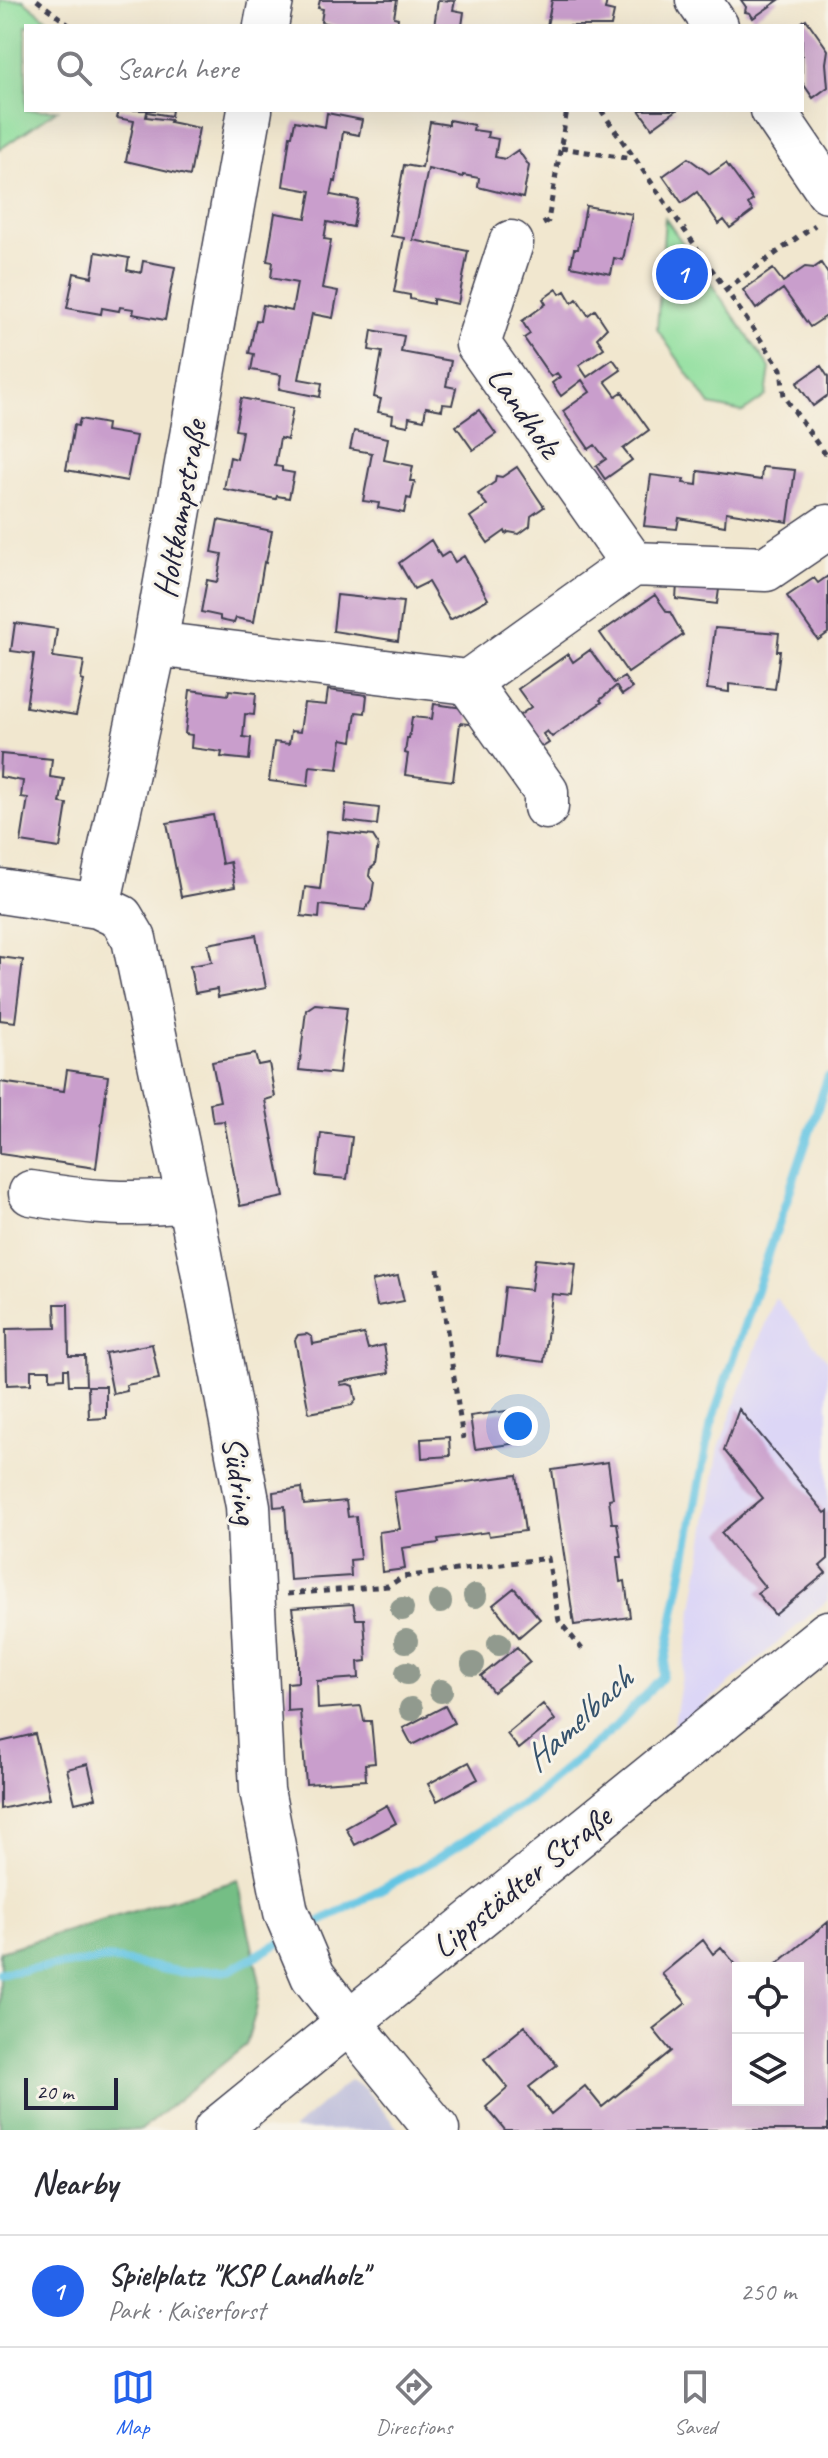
<!DOCTYPE html>
<meta charset="utf-8">
<style>
:root{--surface:#fff;--page:#f7f7f7;--text:#2b2b33;--muted:#7c7c81;--line:#e1e1e2;--accent:#2563eb}
body{margin:0;font-family:Caveat,sans-serif;background:var(--page);color:var(--text)}
.controls{position:absolute;right:24px;bottom:24px;display:grid;overflow:hidden;border-radius:0px;box-shadow:0 8px 32px #0002}
.controls button{width:72px;height:72px;display:grid;place-items:center;padding:0;border:0;border-bottom:2px solid var(--line);background:var(--surface);color:var(--text);font:40px sans-serif}
.scale{position:absolute;left:24px;bottom:20px;width:94px;box-sizing:border-box;padding-left:8px;border:4px solid #22223b;border-top:0;font-size:22px;line-height:28px;white-space:nowrap;color:#22223b;-webkit-text-stroke:6px #f7f3e8;paint-order:stroke}
.you{position:absolute;left:518px;top:1426px;width:28px;height:28px;margin:-20px;border:6px solid #fff;border-radius:50%;background:#1a73e8;box-shadow:0 0 0 12px #1a73e833}
.badge{display:grid;place-items:center;width:52px;height:52px;border-radius:50%;background:var(--accent);color:#fff;font-size:26px;font-weight:700}
.pin{position:absolute;translate:-50% -50%;border:4px solid #fff;box-shadow:0 2px 8px #0006}
.list{margin:0;padding:0;list-style:none}
h2{display:flex;justify-content:space-between;align-items:center;height:104px;margin:0;padding:0 32px;font-size:34px}
h2 small{font-size:26px;font-weight:400;color:var(--muted)}
.list li{display:grid;grid-template-columns:52px 1fr auto;gap:24px;align-items:center;box-sizing:border-box;height:112px;padding:0 32px;border-top:2px solid var(--line)}
.list b{display:block;font-size:30px;white-space:nowrap}
.list p{margin:0;font-size:26px;white-space:nowrap;color:var(--muted)}
.list em{font-size:26px;font-style:normal;color:var(--muted)}
.icon{flex:none;width:44px;height:44px;fill:none;stroke:currentColor;stroke-width:2;stroke-linecap:round;stroke-linejoin:round}
.map{position:relative;flex:none;width:828px;height:2130px;overflow:hidden}
.search{position:absolute;background:var(--surface);box-shadow:0 8px 32px #0002;left:24px;right:24px;top:24px;height:88px;display:flex;align-items:center;gap:20px;box-sizing:border-box;padding:0 28px;border-radius:0px;color:var(--muted);font-size:30px}
.sheet{height:216px;background:var(--surface)}
nav{display:flex;justify-content:space-around;align-items:center;box-sizing:border-box;height:112px;border-top:2px solid var(--line);background:var(--surface);font-size:22px;color:var(--muted)}
nav a{display:grid;justify-items:center;gap:4px}
nav .on{color:var(--accent)}
.map>svg:first-child{display:block}
.built{fill:#dcd6f6}
.industrial{fill:#c2c2dc}
.green{fill:#90df9e;stroke:#59806c;stroke-width:2}
.forest{fill:#74be85;stroke:#4b7060;stroke-width:2}
.lines{fill:none;stroke-linecap:round;stroke-linejoin:round}
.stream{stroke:#64c5e3;stroke-width:9}
.building{fill:#c99ecc}
.minor-casing{stroke:#414051;stroke-width:47}
.major-casing{stroke:#414051;stroke-width:47}
.path{stroke:#414051;stroke-width:5;stroke-dasharray:6 6;stroke-linecap:butt}
.minor{stroke:#fff;stroke-width:44}
.major{stroke:#fff;stroke-width:44}
.tree{fill:#919a8e}
.labels{text-anchor:middle;stroke-width:6;stroke-linejoin:round;paint-order:stroke}
.street-label{font-size:34px;fill:#22223b;stroke:#f7f3e8}
.water-label{font-size:36px;font-style:italic;fill:#36536d;stroke:#f7f3e8}
</style>
<div class="map">
<svg width="828" height="2130" viewBox="0 0 828 2130">
<rect width="100%" height="100%" fill="#f7f3e8"/>
<filter id="ink" filterUnits="userSpaceOnUse"><feTurbulence type="fractalNoise" baseFrequency=".0125" numOctaves="2"/><feDisplacementMap in="SourceGraphic" scale="16" xChannelSelector="R" yChannelSelector="G"/><feConvolveMatrix kernelMatrix="1 2 1 2 8 2 1 2 1" color-interpolation-filters="sRGB"/></filter>
<filter id="wash" filterUnits="userSpaceOnUse"><feTurbulence type="fractalNoise" baseFrequency=".006" numOctaves="4" result="noise"/><feDisplacementMap in="SourceGraphic" scale="32" xChannelSelector="R" yChannelSelector="G"/><feGaussianBlur stdDeviation="1.8" result="paint"/><feColorMatrix in="noise" values="0 0 0 0 0 0 0 0 0 0 0 0 0 0 0 0 0 1.4 0 .05"/><feComposite in="paint" operator="in"/></filter>
<g filter="url(#wash)">
<rect width="100%" height="100%" fill="#f1e7cf"/>
<path class="built" d="M775 1297 828 1361V1600L673 1731 719 1447Z"/>
<path class="industrial" d="M350 2080 365 2089 399 2130H292Z"/>
<path class="green" d="M0 0H23L56 26H26V110H57L0 149Z
M665 218 770 368 766 396 743 412 710 405 657 329Z"/>
<path class="forest" d="M238 1880 260 1983 256 2011 246 2045 141 2130H0V1951Z"/>
<g class="lines">
<path class="stream" d="M305 1930 433 1861 529 1800 615 1727 662 1677 711 1425 828 1077
M0 1973 111 1959 180 1972 230 1970 285 1940"/>
</g>
<g id="blocks">
<path class="building" d="M320 0H397L394 17 398 18 397 26H338L321 22 323 9 318 8Z
M438 0 455 1 453 10 464 12 462 26H434Z
M552 0H607L605 10 614 12 611 26H547Z
M741 0H779L753 18 750 13 745 12 746 7Z
M806 19 828 50 826 63 828 87 813 98 802 82V26H797Z
M119 110H172L171 116 147 112 146 117 171 120 170 122 199 128 190 176 126 161 134 121 117 118Z
M639 110H677L652 128Z
M327 113 362 120 359 135 343 132 336 182 334 181 331 195 358 200 353 227 327 222 324 239 331 240 322 288 338 291 333 318 312 314 299 379 322 383 320 397 279 389 281 375 251 370 254 354 249 353 256 320 260 321 263 305 292 311 297 283 271 278 273 262 267 261 275 213 306 218 311 191 283 186 290 136H292L295 121 325 127Z
M449 120 474 125 473 130 488 132 487 137 498 139 495 157 505 159 518 150 529 166 523 198 478 187 479 178 463 175V177L428 169 413 240 468 251 458 304 433 299V304L410 299V295L394 292 404 238 391 236 404 165 422 168 430 122 449 125Z
M688 158 710 174 726 163 753 200 748 204 753 211 730 228 724 220 719 224 697 192 682 203 663 176Z
M586 206 632 214 623 260 614 258 611 274 571 266 574 249H578Z
M96 252 129 258 127 270 141 273 143 261 175 267 165 320 133 314 134 309 120 307 119 311 102 308 101 314 67 308 74 273 92 277Z
M821 263 828 274V315L810 327 783 289 756 309 743 290 773 269 783 282 805 267 814 268Z
M557 289 560 294 565 291 572 303 577 299 588 315 595 310 607 328 597 338 604 348 579 365 587 377 613 359 621 370 605 381 616 396 622 392 649 430 623 449 632 460 605 479 596 466 606 459 595 445 589 449 563 411 590 392 582 380 561 396 552 383 560 377 557 373 551 377 524 338 530 334 522 321 546 304 543 299Z
M372 330 404 336 401 352 451 361 446 386 456 388 452 405 443 404 442 410 426 407 424 420 409 417 408 426 392 423 393 415 378 412 381 399 374 397 382 352 369 350Z
M821 366 828 377V395L813 406 797 383Z
M241 398 293 408 287 440 280 438 275 466 282 467V471L294 473 289 498 277 496 276 499 224 489 230 457 237 459 242 431 235 430Z
M479 410 496 434 473 450 456 426Z
M80 419 107 424 106 431 136 436 127 481 66 470 74 425 78 426Z
M354 431 388 438 384 460 413 466 410 481H415L411 499 407 498 404 513 378 508 379 503 363 501 372 453 350 449Z
M517 467 544 507 531 516 530 526 519 534 509 532 506 534 505 531 488 543 470 517 487 505 478 494 495 482 496 476 502 477Z
M762 467 795 470 788 522 726 512 725 526 679 518 677 529 644 526 651 475 684 479 683 483 697 485 698 471 761 480Z
M218 520 272 531 266 563 264 562 254 622 236 618 234 623 220 620V616L201 612 207 580 217 582 222 554 212 552Z
M431 540 441 557 449 552 455 562 464 556 488 599 450 620 428 582 414 589 399 563Z
M828 576V633L818 640 787 596 814 578 818 583Z
M677 584 719 589 717 604 676 599Z
M337 595 403 602 398 641 333 631Z
M655 595 667 612H670L683 635 628 673 600 633Z
M15 623 57 629 53 657 84 661 81 680 84 681 76 715 26 707 34 654 11 651Z
M715 628 779 633 777 651H780L775 689 729 684V692L707 689Z
M590 650 614 683 624 677 632 688 622 695 616 686 600 700 602 702 552 737 547 731 543 734 549 743 538 750 516 718 531 707 518 689 568 654 573 662Z
M190 690 228 695 229 690 256 693 254 715 245 714 243 737 251 738 249 760 221 757 222 752 191 748 192 735 185 734Z
M328 690 367 695 365 713 356 712 352 741 342 739 338 769 310 766 308 786 269 781 274 742 289 744 291 731 300 732 304 703 326 705Z
M434 704 471 709 469 724 460 723 453 781 405 775 408 754 405 753 406 746 407 738H409L412 717 432 719Z
M1 754 52 759 50 777 64 779 60 803 67 804 60 848 21 842 28 798 21 797 23 781 0 777Z
M346 804 379 808 377 825 344 821Z
M213 815 222 864 230 862 235 887 181 897 167 823Z
M327 831 373 836 378 844 375 865 370 869 369 876 374 882 371 901 365 910 320 905 319 918 301 916 305 887 320 889Z
M256 935 266 988 218 997 217 989 195 993 190 966 212 962 208 944Z
M0 957 23 960 15 1022 0 1020Z
M315 1004 347 1007 339 1074 299 1070 306 1010Z
M255 1054 258 1065 269 1063 275 1097 265 1100 284 1197 240 1206 224 1121 213 1122 212 1117 210 1103 220 1101 212 1062Z
M67 1070 108 1076 96 1168 0 1154V1082L64 1091Z
M321 1133 352 1137 347 1179 316 1176Z
M535 1259 576 1263 572 1296 552 1294 544 1362 497 1356 505 1287 531 1290Z
M398 1276 404 1301 377 1306 372 1281Z
M55 1304H68L69 1356H85L86 1385H69L68 1369H64V1378L50 1379V1370H31V1384L7 1385 6 1329 56 1328Z
M307 1334 312 1337 313 1344 364 1334 368 1349 384 1345 389 1373 340 1382 341 1385 348 1384 353 1386 356 1400 352 1405 309 1413 295 1340 298 1335Z
M152 1344 159 1379 126 1385 127 1391 113 1394 105 1353Z
M88 1386H106V1418L89 1419Z
M520 1409 524 1442 475 1449 470 1416Z
M739 1409 825 1513 828 1511V1559L820 1566 826 1573 775 1615 757 1593 765 1587 721 1533 763 1498 724 1450Z
M449 1437 450 1456 422 1458 421 1439Z
M608 1462 613 1498 609 1499 612 1523H617L622 1557H617L620 1582 625 1581 630 1617 574 1625 552 1470Z
M517 1475 525 1531 489 1536 488 1532 438 1539 439 1543 402 1548 405 1569 382 1572 379 1532 400 1529 394 1492Z
M302 1488 304 1505 346 1501 348 1517 356 1516 360 1559 350 1560 351 1576 290 1580 285 1506 274 1507 273 1492Z
M514 1588 540 1619 519 1637 493 1605Z
M353 1604 356 1619H364L367 1661 358 1662 359 1678 317 1681 318 1709 361 1706 364 1721H371L375 1763 365 1764 366 1780 306 1784 300 1710 287 1711V1683L298 1682V1651L292 1608Z
M517 1647 530 1662 493 1692 481 1676Z
M543 1704 555 1720 519 1749 507 1734Z
M445 1706 454 1723 412 1745 403 1728Z
M35 1734 50 1798 0 1809V1742Z
M469 1762 478 1779 437 1801 428 1784Z
M88 1764 96 1798 75 1803 67 1769Z
M387 1805 396 1823 355 1845 346 1828Z
M828 1922V2130H505L486 2107 508 2088 484 2059 525 2026 557 2065 529 2087 551 2114 585 2086 602 2107 671 2051 653 2029 686 2003 662 1974 703 1940 713 1954 721 1947 738 1967V2100H798V1968H772Z"/>
</g>
</g>
<g filter="url(#ink)">
<use href="#blocks" fill-opacity="0" stroke="#414051" stroke-width="2"/>
<g class="lines">
<g class="minor-casing">
<path id="minor" d="M698 0 716 26
M266 26 271 0
M773 110 828 191
M511 243 478 344 633 564
M155 644 468 682 633 564 766 569 828 527
M468 682 546 792V807
M0 891 98 906 121 917 134 939 199 1249 248 1506 262 1790 286 1912 313 1976 348 2021
M98 906 155 644 250 110
M31 1193C86 1203 132 1206 188 1200
M216 2130 828 1633"/>
</g>
<g class="major-casing">
<path id="major" d="M348 2021 437 2130"/>
</g>
<path class="path" d="M37 0 70 26
M601 110 781 369 784 396 828 459
M561 148 632 159
M543 224 548 221 567 110
M725 290 815 225
M438 1269 463 1439
M287 1594 388 1586 403 1577 548 1558 559 1621 582 1649"/>
<use href="#minor" class="minor"/>
<use href="#major" class="major"/>
</g>
<g class="tree">
<circle cx="475" cy="1596" r="12"/>
<circle cx="440" cy="1602" r="12"/>
<circle cx="402" cy="1609" r="12"/>
<circle cx="406" cy="1641" r="12"/>
<circle cx="499" cy="1644" r="12"/>
<circle cx="473" cy="1664" r="12"/>
<circle cx="407" cy="1673" r="12"/>
<circle cx="441" cy="1691" r="12"/>
<circle cx="411" cy="1709" r="12"/>
</g>
</g>
<g class="labels">
<g class="street-label">
<text transform="translate(525 411) rotate(55)" y="12">Landholz</text>
<text transform="translate(179 509) rotate(-80)" y="12">Holtkampstraße</text>
<text transform="translate(241 1480) rotate(81)" y="12">Südring</text>
<text transform="translate(521 1881) rotate(-39)" y="12">Lippstädter Straße</text>
</g>
<g class="water-label">
<text transform="translate(577 1718) rotate(-43)" y="13">Hamelbach</text>
</g>
</g>
</svg>
<div class="controls">
<button><svg class="icon" aria-label="locate" viewBox="0 0 24 24"><circle cx="12" cy="12" r="6"/><path d="M12 2v4M12 18v4M2 12h4M18 12h4"/></svg></button>
<button><svg class="icon" aria-label="layers" viewBox="0 0 24 24"><path d="M12 4l9 5-9 5-9-5zM3 14l9 5 9-5"/></svg></button>
</div>
<div class="scale">20 m</div>
<div class="you"></div>
<div class="pin badge" style="left:682px;top:274px">1</div>
<div class="search"><svg class="icon" aria-label="search" viewBox="0 0 24 24"><circle cx="10" cy="10" r="6"/><path d="M15 15l6 6"/></svg>Search here</div>
</div>
<section class="sheet">
<h2>Nearby<small></small></h2>
<ul class="list">
<li><span class="badge">1</span><div><b>Spielplatz &quot;KSP Landholz&quot;</b><p>Park · Kaiserforst</p></div><em>250 m</em></li>
</ul>
</section>
<nav>
<a class="on"><svg class="icon" aria-label="map" viewBox="0 0 24 24"><path d="M3 6l6-2 6 2 6-2v14l-6 2-6-2-6 2zM9 4v14M15 6v14"/></svg>Map</a>
<a><svg class="icon" aria-label="directions" viewBox="0 0 24 24"><path d="M12 3l9 9-9 9-9-9zM9 14v-3h6M13 9l2 2-2 2"/></svg>Directions</a>
<a><svg class="icon" aria-label="saved" viewBox="0 0 24 24"><path d="M7 4h10v16l-5-4-5 4z"/></svg>Saved</a>
</nav>
